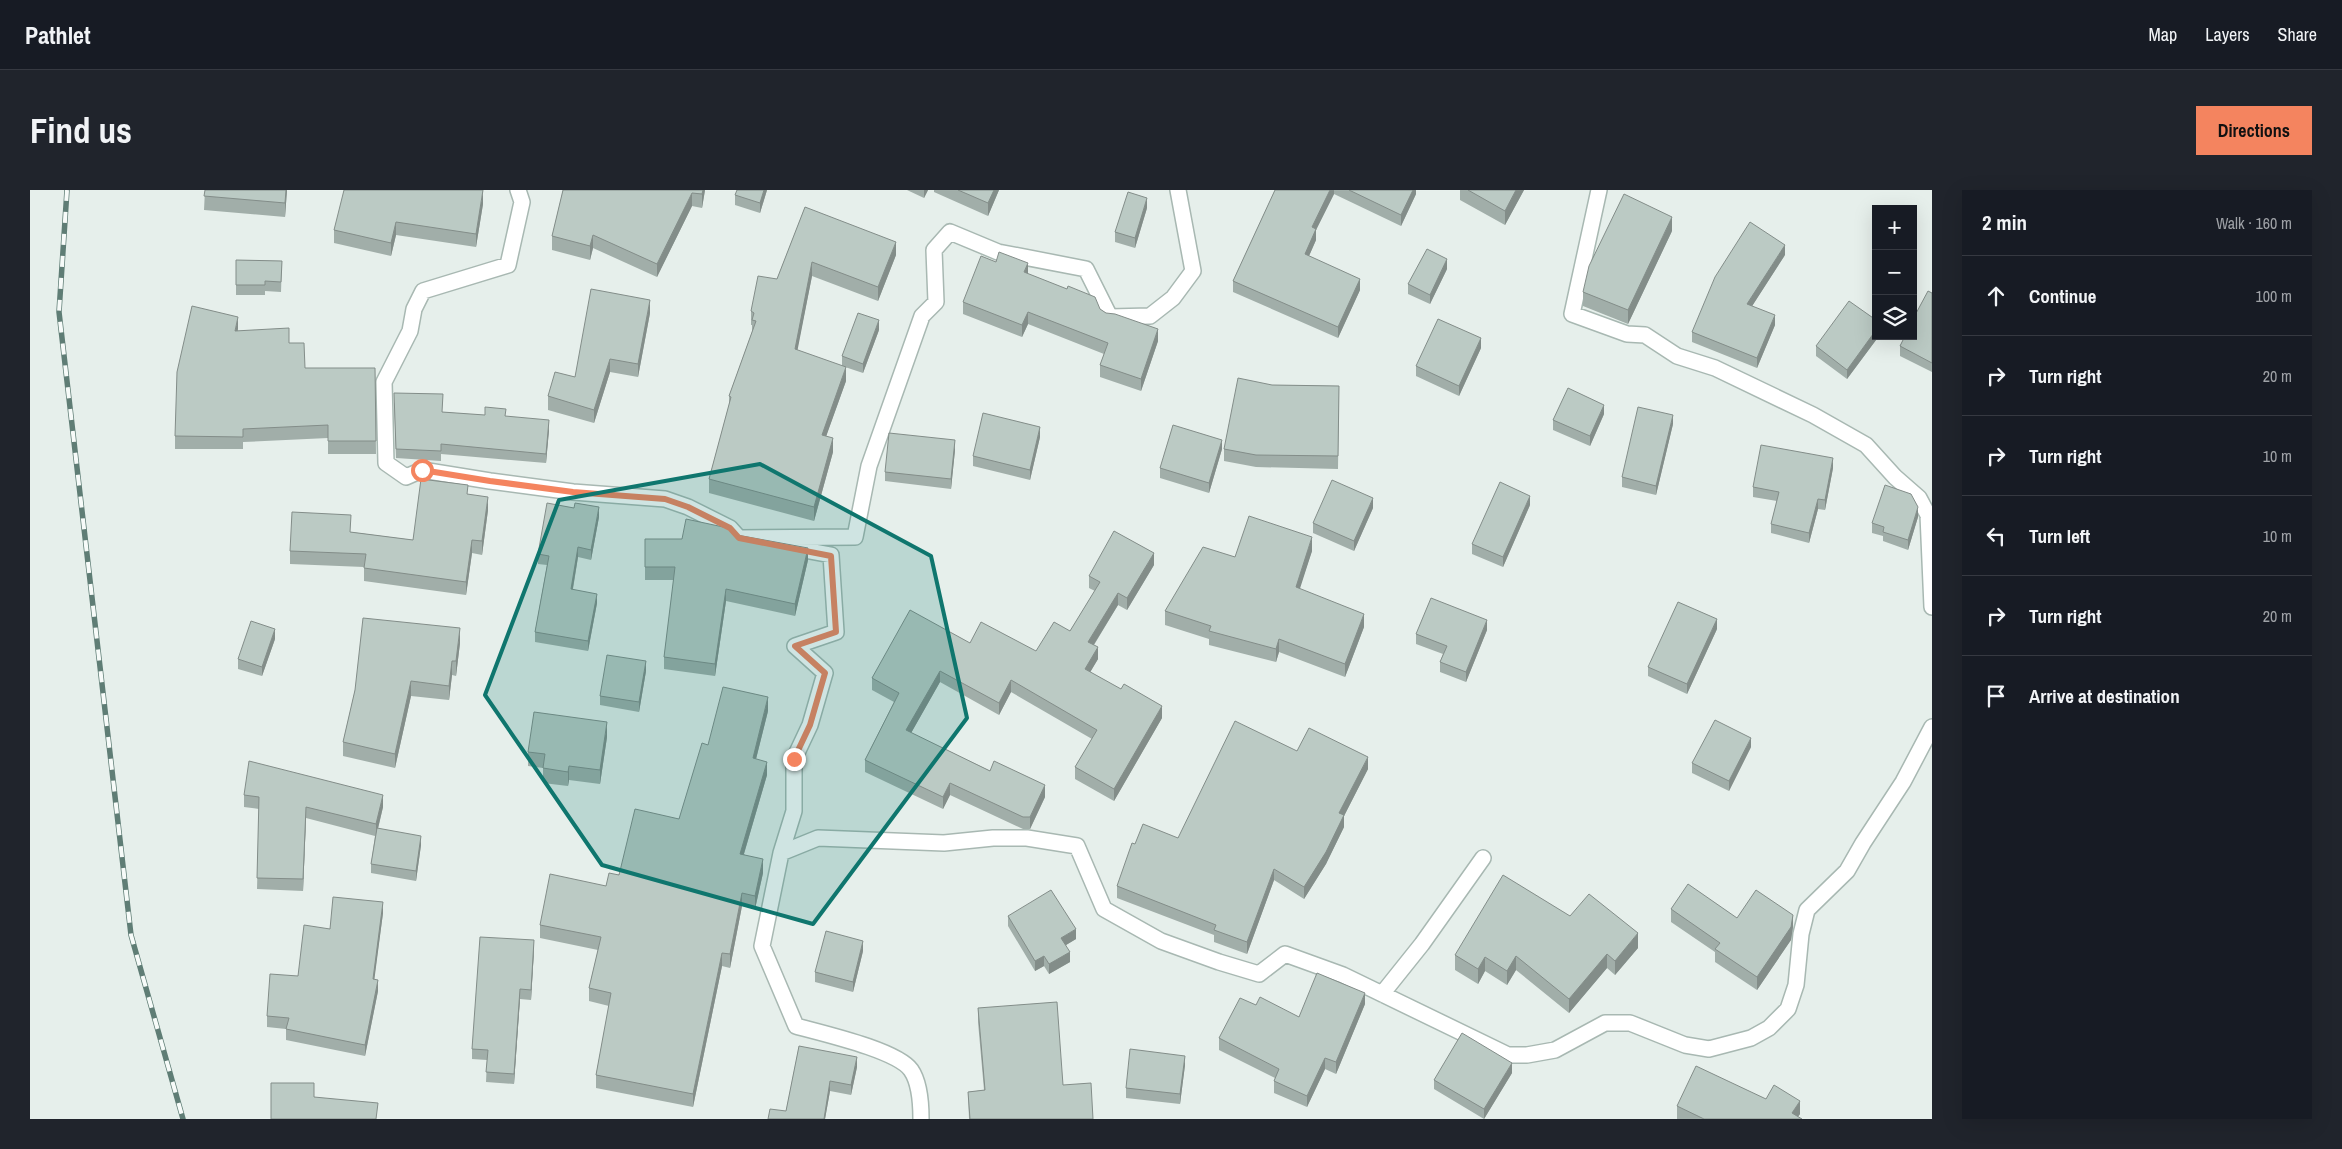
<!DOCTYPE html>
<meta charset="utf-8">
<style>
:root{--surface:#171b24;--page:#20242c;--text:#f1f3f6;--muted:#9ea1a6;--line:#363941;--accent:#f4845f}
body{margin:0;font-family:"Archivo Narrow",sans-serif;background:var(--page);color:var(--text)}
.controls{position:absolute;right:15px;top:15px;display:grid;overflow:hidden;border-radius:0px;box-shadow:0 5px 20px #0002}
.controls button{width:45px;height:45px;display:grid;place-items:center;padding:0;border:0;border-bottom:1px solid var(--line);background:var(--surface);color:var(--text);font:25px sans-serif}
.stop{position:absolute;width:15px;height:15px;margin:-11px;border:4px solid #f4845f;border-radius:50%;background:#fff}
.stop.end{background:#f4845f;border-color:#fff;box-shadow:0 1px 5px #0008}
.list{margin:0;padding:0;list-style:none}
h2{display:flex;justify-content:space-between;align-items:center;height:65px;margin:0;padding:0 20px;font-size:21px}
h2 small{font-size:16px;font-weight:400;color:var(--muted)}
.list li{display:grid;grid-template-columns:32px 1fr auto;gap:15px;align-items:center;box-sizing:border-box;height:80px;padding:0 20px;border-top:1px solid var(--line)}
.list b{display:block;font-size:19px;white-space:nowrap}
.list em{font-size:16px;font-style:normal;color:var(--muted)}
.icon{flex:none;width:28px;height:28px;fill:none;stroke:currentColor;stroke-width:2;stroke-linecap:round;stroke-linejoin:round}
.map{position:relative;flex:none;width:1902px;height:929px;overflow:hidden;border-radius:0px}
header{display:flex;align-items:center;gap:30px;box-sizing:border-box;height:70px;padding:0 25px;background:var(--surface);border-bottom:1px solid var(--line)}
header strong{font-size:24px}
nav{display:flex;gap:28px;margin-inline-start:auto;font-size:18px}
.intro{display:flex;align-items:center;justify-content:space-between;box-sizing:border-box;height:120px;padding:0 30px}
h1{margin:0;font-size:35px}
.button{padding:12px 22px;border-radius:0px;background:var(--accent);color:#111;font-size:18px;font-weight:700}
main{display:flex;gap:30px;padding:0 30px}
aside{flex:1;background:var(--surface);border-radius:0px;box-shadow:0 5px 20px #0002}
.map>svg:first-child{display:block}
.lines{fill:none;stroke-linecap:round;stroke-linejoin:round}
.minor-casing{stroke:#a8b8b2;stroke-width:18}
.minor{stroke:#fff;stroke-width:15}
.rail-casing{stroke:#5f7d75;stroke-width:5.5}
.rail{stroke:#f7fbf9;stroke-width:4;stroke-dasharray:11;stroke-linecap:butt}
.wall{fill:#a1aea9}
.shaded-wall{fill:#838d89}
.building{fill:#bbcac4;stroke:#838d89}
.route{stroke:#f4845f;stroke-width:6}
.marked{fill:#0f766e;fill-opacity:0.2;stroke:#0f766e;stroke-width:4;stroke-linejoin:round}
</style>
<header>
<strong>Pathlet</strong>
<nav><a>Map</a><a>Layers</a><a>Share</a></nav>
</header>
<div class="intro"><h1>Find us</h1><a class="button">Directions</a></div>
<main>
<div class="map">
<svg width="1902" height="929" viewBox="0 0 1902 929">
<rect width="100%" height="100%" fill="#e6efeb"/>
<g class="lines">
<g class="minor-casing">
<path id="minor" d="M488 0 492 12 478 75 393 101 384 119 380 141 354 192 356 273 376 287 392 280 460 291 543 302 635 309 658 317 700 338 709 348 720 350
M1569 0 1542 124 1597 144 1615 145 1647 166 1685 178 1783 225 1836 255 1865 287 1889 308 1898 325 1902 417
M710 348 825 347 839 276 892 126 906 112 904 60 920 42 968 62 1056 79 1080 127 1120 126 1143 108 1163 81 1148 0
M758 357 801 365 806 442 765 456 795 483 780 535 764 569V621L751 663 732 756 766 836C791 843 867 860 881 880 890 893 891 913 891 929
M751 663 788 648 914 653 963 648H997L1047 656 1074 719 1131 751 1189 772 1229 784 1255 764 1313 785 1478 865H1497L1525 860 1575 833H1600L1655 855 1679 859 1721 848 1739 838 1758 819 1766 795 1771 744 1777 720 1817 681 1833 653 1873 592 1902 537
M1352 804 1392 754 1453 668"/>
</g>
<use href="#minor" class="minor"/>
<g class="rail-casing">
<path id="rail" d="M37 0 29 122 101 745 153 929"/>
</g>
<use href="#rail" class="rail"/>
</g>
<path class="wall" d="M175 0H257L255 27 174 20Z
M533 0H675L672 18 662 16 627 87 563 58 560 70 522 60V46Z
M737 0 730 23 705 15V5Z
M877 0H898L894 8Z
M904 0H969L958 26 904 2Z
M1245 0H1386V4L1371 36 1304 4 1286 40V50L1279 66 1330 100 1308 148 1203 102V91Z
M1430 0H1494L1475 35 1430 10Z
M453 14 446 57 366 45 361 66 304 53V40Z
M775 17 866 65 848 111 782 86 767 160 816 191 796 246 803 262 784 331 679 303V289L699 215V206L722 142V135H721V121L747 89Z
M1117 18 1105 58 1085 52V42Z
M1642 41 1598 134 1553 116V102Z
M1755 65 1722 116 1745 135 1727 178 1662 152V142Z
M206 70 252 71 251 102 235 101V105H206Z
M1417 79 1400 114 1378 104V94Z
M998 84 1070 119 1076 123 1128 151 1111 201 1070 187V175L1074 164 998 134 992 147 933 124V112Z
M1902 103V182L1870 166V156Z
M620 123 608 187 580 182 564 233 518 220V206L545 187Z
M208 139V141L259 153 275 178H345L346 264H298V248L213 252V259H145V246Z
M849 140 833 183 812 176V166Z
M1846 146H1849L1817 189 1786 166V156Z
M1451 158 1429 206 1386 186V176Z
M1242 195 1309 196 1308 279 1226 277 1194 271V259Z
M364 213 413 222 476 227 519 240 516 273 411 264V271L366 268Z
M1574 224 1560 256 1523 240V230Z
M1643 234 1626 305 1592 297V287Z
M1010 247 1000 290 943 276V266Z
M1192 259 1179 303 1130 288V278Z
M925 260 921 299 855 291V282Z
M1803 278 1795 320 1788 319 1779 353 1741 343V334L1747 311 1723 307V297Z
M438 305 458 320 452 365 442 363 436 405 334 391V377L260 374V361L321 342 383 350Z
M1500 315 1473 377 1442 364V354Z
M1343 318 1324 361 1283 343V333Z
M569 327 561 370 548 367 543 399 567 413 558 461 505 452V442L517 375 508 374V364Z
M1888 327 1878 360 1853 351V346L1842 343V333Z
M707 345 778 370 765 426 696 411 685 486 634 479V467L644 390H615V349H652Z
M1282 361 1269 399 1334 437 1315 487 1249 462 1246 472 1179 455V449L1135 435V421L1205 367Z
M1124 375 1097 420 1088 415 1064 455 1068 469 1060 482 1132 528 1084 611 1045 589V577L1062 549 981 502 969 525 910 492 881 543 1015 607 1000 639H993L920 605 913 619 835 582V570L864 512 842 500V488L1006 461 1040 441 1065 401 1059 398V386Z
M1687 439 1657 504 1618 486V477Z
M1457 440 1436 492 1410 482V472L1413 464 1386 454V444Z
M245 449 232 486 208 479V469Z
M430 453 426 486 422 485 419 510 381 506 365 578 313 566V552L325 500Z
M616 481 609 522 570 515V506Z
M738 521 726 569 737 585 714 664 733 683 725 719 712 716 700 778 692 776 663 917 566 898V885L579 816 559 811V798L568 760 510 748V735L576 696 649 629 678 555Z
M577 547 570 594 539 590 538 596 513 593V578L498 576V562Z
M1721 557 1699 601 1662 583V573Z
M1267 561 1338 579 1314 626V637L1296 674 1274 709 1244 690 1217 764 1184 752V745L1087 708V696L1148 648Z
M214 605 353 617 348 639 391 655 386 691 341 683V674L345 646 276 628 273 701 227 699 229 619 214 617Z
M1641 719 1707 728 1763 737 1761 750 1727 800 1685 772V762L1641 732Z
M353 723 344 789 348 801 335 866 256 850V839L237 837V826L268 786 300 739Z
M978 726 1046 749 1036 755 1040 772 1019 784 1014 776 1005 781 978 736Z
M1540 726 1608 758 1585 785 1577 778 1539 823 1486 780 1477 795 1455 781 1448 794 1425 780V765Z
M504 760 501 810 490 809 484 894 456 892 457 870 442 869V859Z
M833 761 823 802 785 792V782Z
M1335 814 1306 884 1295 879 1277 917 1244 903V891L1245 888 1189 860V848L1226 815 1269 827Z
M948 818 1033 895 1063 929H939L938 902 954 900 948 832Z
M769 856 827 877 821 905 800 901 795 929 756 921Z
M1155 875 1150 914 1096 908V898Z
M1482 883 1454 929 1404 899V890Z
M1736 909 1770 924 1768 927 1772 929H1647V916Z"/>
<path class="shaded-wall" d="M256 0H257L255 27V13Z
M453 0V14L446 57V44Z
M673 0H675L672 18V4Z
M734 0H737L730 23V13Z
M894 0H898L894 8Z
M964 0H969L958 26V13Z
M1300 0H1304V4L1286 40V50L1275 75V64L1282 37Z
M1383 0H1386V4L1371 36V25Z
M1486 0H1494L1475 35V21Z
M662 3V16L627 87V74Z
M1117 8V18L1105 58V48Z
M1642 27V41L1598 134V120Z
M366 32V45L361 66V53Z
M563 45V58L560 70V56Z
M866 52V65L848 111V97Z
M1755 55V65L1717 124V114Z
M1417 69V79L1400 114V105Z
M782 72V86L765 173V159Z
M998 73V84L994 82Z
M1330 89V100L1308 148V137Z
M620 110V123L608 187V174Z
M998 122V134L992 147V135Z
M1745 125V135L1727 178V168Z
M208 127V139L205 153V141Z
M849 130V140L833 183V174Z
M1128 139V151L1111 201V189Z
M1846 140V146H1849L1817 189V180Z
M1451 148V158L1429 206V196Z
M580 169V182L564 233V220Z
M816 177V191L792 258V245Z
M1574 215V224L1560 256V246Z
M1643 225V234L1626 305V296Z
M519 230V240L516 273V264Z
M1010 237V247L1000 290V280Z
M803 248V262L784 331V317Z
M925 250V260L921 299V289Z
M1192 250V259L1179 303V293Z
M1803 268V278L1795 320V310Z
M1500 306V315L1473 377V367Z
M458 307V320L452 365V351Z
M1343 308V318L1324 361V351Z
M1788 309V319L1779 353V343Z
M569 317V327L561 370V360Z
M1888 317V327L1878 360V350Z
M1282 347V361L1266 411V397Z
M442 350V363L436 405V392Z
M548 357V367L541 409V399Z
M778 358V370L765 426V414Z
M1124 363V375L1097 420V408Z
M696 399V411L685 486V474Z
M1088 403V415L1058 464V452Z
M567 404V413L558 461V451Z
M1334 424V437L1315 487V474Z
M1687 429V439L1657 504V494Z
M1457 430V440L1436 492V482Z
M430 438V453L426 486V471Z
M245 439V449L232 486V477Z
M1249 449V462L1246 472V459Z
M1068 457V469L1055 491V479Z
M422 471V485L419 510V496Z
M616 471V481L609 522V512Z
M910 481V492L876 552V540Z
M981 490V502L969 525V513Z
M381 491V506L365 578V564Z
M738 507V521L723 581V568Z
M1132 516V528L1084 611V599Z
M577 532V547L570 594V580Z
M1721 548V557L1699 601V591Z
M1338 567V579L1314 626V637L1296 674 1274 709V697L1309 623Z
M737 572V585L710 677V664Z
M539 576V590L538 596V582Z
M920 593V605L913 619V607Z
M1015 595V607L1000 639V627Z
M353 605V617L346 646V634Z
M276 617V628L273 701V689Z
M391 646V655L386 691V681Z
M733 669V683L725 719V706Z
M1244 679V690L1217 764V752Z
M712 703V716L700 778V764Z
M353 712V723L343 800V789Z
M1763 725V737L1761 750 1727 800V787Z
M1046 739V749L1031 758V748Z
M1608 743V758L1585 785V771Z
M504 750V760L501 810V800Z
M833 751V761L823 802V792Z
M1040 762V772L1019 784V774Z
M692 763V776L663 917V904Z
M1577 764V778L1539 823V809Z
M1014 766V776L1005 781V771Z
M1486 766V780L1477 795V781Z
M1455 767V781L1448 794V779Z
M348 790V801L335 866V855Z
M490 799V809L484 894V884Z
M1335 803V814L1306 884V872Z
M1155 866V875L1150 914V904Z
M827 867V877L821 905V895Z
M1295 868V879L1277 917V906Z
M1482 873V883L1454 929V919Z
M800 891V901L795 929H794Z
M1770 911V924L1766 929 1762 923Z"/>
<path class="building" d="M175 0H256L255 13 174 6Z
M314 0H453L446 44 366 32 361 53 304 40Z
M533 0H673L672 4 662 3 627 74 563 45 560 56 522 46Z
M707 0H734L730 13 705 5Z
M928 0H964L958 13Z
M1245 0H1300L1282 37 1286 39 1275 64 1330 89 1308 137 1203 91Z
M1319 0H1383L1371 25Z
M1438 0H1486L1475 21Z
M1098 2 1117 8 1105 48 1085 42Z
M1594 4 1642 27 1598 120 1553 102 1559 76Z
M775 17 866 52 848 97 782 72 765 159 816 177 792 245 803 248 784 317 679 289 701 207 699 206 726 131 722 130 724 123 721 121 728 86 747 89Z
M1720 32 1755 55 1717 114 1745 125 1727 168 1662 142 1685 87Z
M1397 59 1417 69 1400 105 1378 94Z
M969 62 998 73 994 82 1037 99 1038 96 1065 107 1070 119 1076 123 1085 124 1128 139 1111 189 1070 175 1078 153 998 122 992 135 933 112 951 66 966 72Z
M206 70 252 71 251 92 235 91V95H206Z
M561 99 620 110 608 174 580 169 564 220 518 206 525 182 545 187Z
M1898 101 1902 103V173L1870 156 1875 146H1883V129Z
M1819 111 1846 130V140L1817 180 1786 156Z
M162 116 208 127 205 141 259 138V153H274L275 178H345L346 251H298V235L213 239V247L145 246 147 182Z
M828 123 849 130 833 174 812 166Z
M1408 129 1451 148 1429 196 1386 176Z
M1208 188 1242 195 1309 196 1308 266 1226 265 1194 259Z
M1538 198 1574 215 1560 246 1523 230Z
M364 203 413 204 412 222 455 225V217L476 219 475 226 519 230 516 264 411 254V261L366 259Z
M1608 217 1643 225 1626 296 1592 287Z
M953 223 1010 237 1000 280 943 266Z
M1143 235 1192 250 1179 293 1130 278Z
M859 243 925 250 921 289 855 282Z
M1731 255 1803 268 1795 310 1788 309 1779 343 1741 334 1749 302 1723 297Z
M391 289 438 295 437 304 458 307 452 351 442 350 436 392 334 378 336 364 260 361 262 322 321 325 320 342 383 350Z
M1302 290 1343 308 1324 351 1283 333Z
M1470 292 1500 306 1473 367 1442 354Z
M1855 295 1881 304 1888 317 1878 350 1853 342 1854 337 1842 333Z
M517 313 544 318 545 313 569 317 561 360 548 357 541 399 567 404 558 451 505 442 519 366 508 364Z
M1219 326 1282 347 1266 397 1334 424 1315 474 1249 449 1246 459 1179 441 1181 436 1135 421 1173 357 1205 367Z
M656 329 698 338 707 345 778 358 765 414 696 399 685 474 634 467 645 377H615V349H652Z
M1084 341 1124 363 1097 408 1088 403 1058 452 1068 457 1055 479 1091 499 1094 494 1132 516 1084 599 1045 577 1067 540 981 490 969 513 910 481 876 540 960 581 964 571 1015 595 1000 627H993L920 593 913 607 835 570 869 503 842 488 880 420 940 453 951 432 1006 461 1024 432 1040 441 1070 392 1059 386Z
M1401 408 1457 430 1436 482 1410 472 1417 456 1386 444Z
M1648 412 1687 429 1657 494 1618 477Z
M333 428 430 438 426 471H422L419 496 381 491 365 564 313 552 325 500Z
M221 431 245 439 232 477 208 469Z
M577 465 616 471 609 512 570 506Z
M693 497 738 507 723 568 737 572 710 664 733 669 725 706 712 703 700 764 692 763 663 904 566 885 581 803 559 798 571 747 510 735 520 684 576 696 579 683 589 685 605 619 649 629 672 553 678 555Z
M504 522 577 532 570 580 539 576 538 582 513 578 515 564 498 562Z
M1685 530 1721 548 1699 591 1662 573Z
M1205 531 1267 561 1279 538 1338 567 1309 623 1314 625 1296 662 1274 697 1244 679 1217 752 1184 740 1186 735 1087 696 1102 653 1105 654 1113 634 1148 648Z
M219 571 353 605 346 634 276 617 273 689 227 688 229 607 214 605Z
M347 638 391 646 386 681 341 674Z
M1473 685 1540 726 1559 704 1608 743 1585 771 1577 764 1539 809 1486 766 1477 781 1455 767 1448 779 1425 765Z
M1658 694 1707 728 1726 700 1763 725 1761 737 1727 787 1685 759 1690 753 1641 719Z
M1021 700 1046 739 1031 748 1040 762 1019 774 1014 766 1005 771 978 726Z
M303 707 353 712 343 789 348 790 335 855 256 839 259 828 237 826 240 784 268 786 274 735 300 739Z
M796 741 833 751 823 792 785 782Z
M450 747 504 750 501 800 490 799 484 884 456 882 458 860 442 859Z
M1287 783 1335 803 1306 872 1295 868 1277 906 1244 891 1249 879 1189 848 1210 808 1226 815 1230 807 1269 827Z
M1027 812 1033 895 1061 893 1063 929H940L938 902 955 900 948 818Z
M1432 843 1482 873 1454 919 1404 890Z
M769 856 827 867 821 895 800 891 794 929H738L740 919 756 921Z
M1100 859 1155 866 1150 904 1096 898Z
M1666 876 1736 909 1744 895 1770 911 1762 923 1772 929H1674L1647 916Z
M241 893H284V907L348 913 346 929H241Z"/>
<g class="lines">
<path class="route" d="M392 280 460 291 543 302 635 309 658 317 700 338 709 348 801 366 806 442 765 456 795 483 780 535 764 569"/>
</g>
<path class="marked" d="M730 274 901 366 937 528 783 734 572 675 455 505 529 310Z"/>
</svg>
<div class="controls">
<button>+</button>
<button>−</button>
<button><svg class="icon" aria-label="layers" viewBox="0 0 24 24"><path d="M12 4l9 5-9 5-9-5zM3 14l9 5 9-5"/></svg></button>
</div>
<div class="stop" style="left:392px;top:280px"></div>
<div class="stop end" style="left:764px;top:569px"></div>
</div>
<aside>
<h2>2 min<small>Walk · 160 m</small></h2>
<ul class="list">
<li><svg class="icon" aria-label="ahead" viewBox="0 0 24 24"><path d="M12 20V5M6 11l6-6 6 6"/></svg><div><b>Continue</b></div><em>100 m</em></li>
<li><svg class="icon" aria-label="right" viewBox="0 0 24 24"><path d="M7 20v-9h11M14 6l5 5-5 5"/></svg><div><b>Turn right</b></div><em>20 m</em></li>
<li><svg class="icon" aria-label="right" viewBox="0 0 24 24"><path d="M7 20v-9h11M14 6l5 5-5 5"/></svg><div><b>Turn right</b></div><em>10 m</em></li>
<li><svg class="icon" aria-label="left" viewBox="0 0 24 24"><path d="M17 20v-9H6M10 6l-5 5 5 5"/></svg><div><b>Turn left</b></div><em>10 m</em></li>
<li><svg class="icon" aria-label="right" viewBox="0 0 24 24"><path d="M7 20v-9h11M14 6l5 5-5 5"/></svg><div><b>Turn right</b></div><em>20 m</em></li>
<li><svg class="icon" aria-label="arrive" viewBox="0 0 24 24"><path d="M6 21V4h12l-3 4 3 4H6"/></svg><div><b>Arrive at destination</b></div></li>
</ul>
</aside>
</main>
